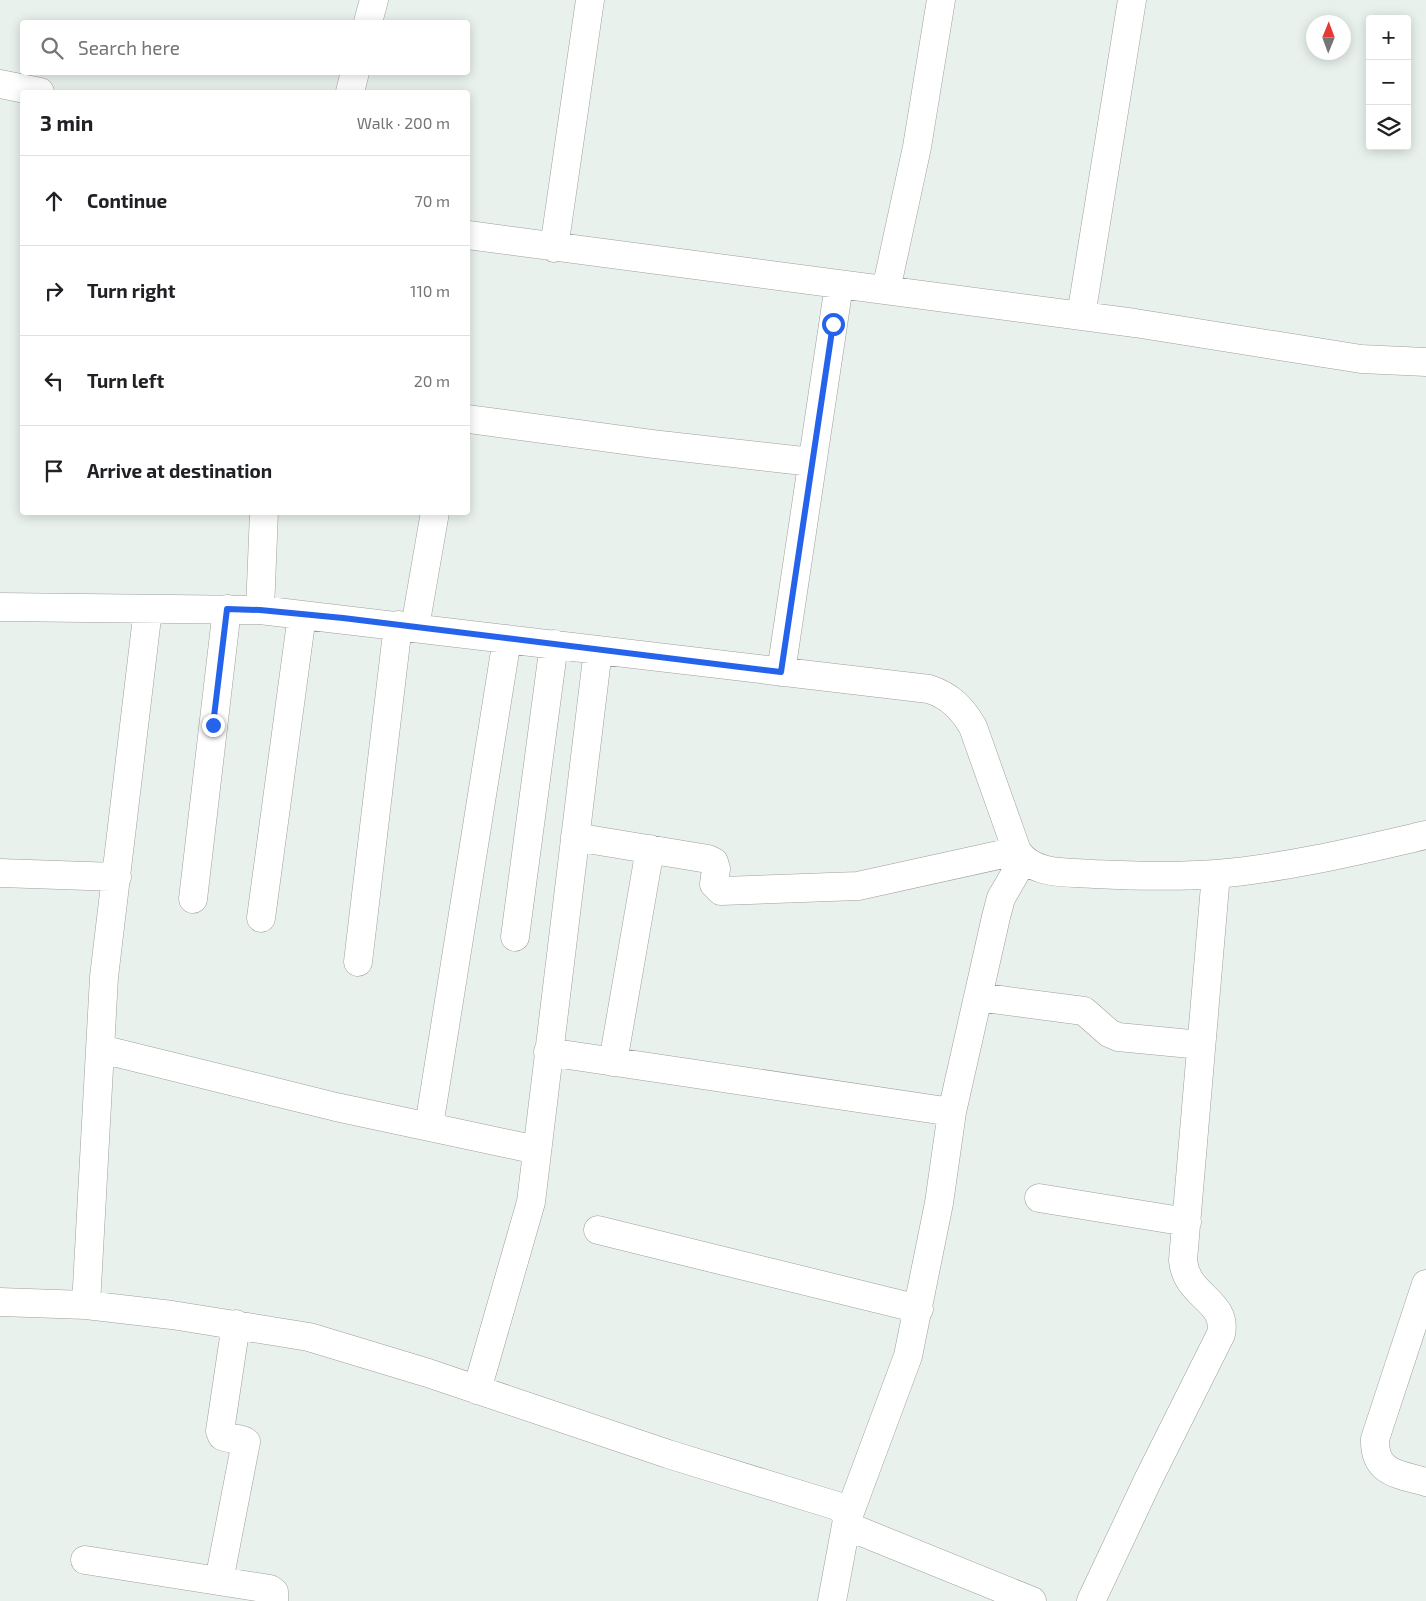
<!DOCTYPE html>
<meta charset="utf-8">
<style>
:root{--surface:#fff;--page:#f2f2f2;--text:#202124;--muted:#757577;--line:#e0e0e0}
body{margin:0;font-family:"Exo 2",sans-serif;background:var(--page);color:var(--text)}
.controls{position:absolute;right:15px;top:15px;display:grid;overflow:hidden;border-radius:5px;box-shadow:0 2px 12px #0003}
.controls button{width:45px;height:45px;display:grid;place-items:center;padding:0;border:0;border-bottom:1px solid var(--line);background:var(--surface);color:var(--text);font:25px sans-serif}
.compass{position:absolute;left:1306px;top:15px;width:45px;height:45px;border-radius:50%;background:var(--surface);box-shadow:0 2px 12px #0003;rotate:1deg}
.stop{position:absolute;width:15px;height:15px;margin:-11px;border:4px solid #2563eb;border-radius:50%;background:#fff}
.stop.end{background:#2563eb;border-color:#fff;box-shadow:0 1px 5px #0008}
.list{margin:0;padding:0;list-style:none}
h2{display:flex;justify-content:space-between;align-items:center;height:65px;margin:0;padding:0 20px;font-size:21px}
h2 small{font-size:16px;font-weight:400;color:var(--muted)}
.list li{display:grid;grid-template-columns:32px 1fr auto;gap:15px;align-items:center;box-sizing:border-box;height:90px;padding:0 20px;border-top:1px solid var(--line)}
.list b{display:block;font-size:19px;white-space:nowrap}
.list em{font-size:16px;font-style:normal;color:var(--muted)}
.icon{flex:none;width:28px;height:28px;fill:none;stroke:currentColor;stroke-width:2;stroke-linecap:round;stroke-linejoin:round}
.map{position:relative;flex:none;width:1426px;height:1601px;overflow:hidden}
.search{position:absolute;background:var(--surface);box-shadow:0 2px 12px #0003;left:20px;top:20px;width:450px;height:55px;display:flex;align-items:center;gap:12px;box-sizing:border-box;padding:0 18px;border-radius:5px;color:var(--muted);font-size:19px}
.panel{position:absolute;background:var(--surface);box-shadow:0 2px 12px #0003;left:20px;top:90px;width:450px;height:425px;border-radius:5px}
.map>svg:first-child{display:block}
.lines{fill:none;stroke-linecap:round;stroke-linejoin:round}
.minor-casing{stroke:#9e9e9e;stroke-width:29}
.minor{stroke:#fff;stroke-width:28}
.route{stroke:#2563eb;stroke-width:6}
</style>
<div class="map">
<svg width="1426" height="1601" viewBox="0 0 1426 1601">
<rect width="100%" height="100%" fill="#e8f1ec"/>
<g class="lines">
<g class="minor-casing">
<path id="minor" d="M368 22 374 0
M0 84 40 92
M350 92 355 72
M468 235 1135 323 1361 359 1426 362
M554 248 590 0
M886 290 917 147 941 0
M1081 316 1132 0
M468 419 653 444 812 462
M0 607 260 610 929 689C950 696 962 708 973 727L1017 851C1034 876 1067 872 1094 874 1134 876 1176 877 1216 874 1287 868 1357 851 1426 835
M260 610 264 512
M415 627 435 512
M781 672 839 285
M575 837 708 859 714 862 716 869 714 884 721 891 858 886 1017 851
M1023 860 1001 898 996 917 952 1112 939 1203 908 1356 847 1520V1526L1032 1601
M0 873 117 877
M193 899 227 609
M261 918 302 615
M515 937 554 644
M358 962 398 625
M978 997 1084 1011 1109 1033 1118 1037 1201 1045
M101 1049 336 1107 537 1150
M548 1052 952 1112
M613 1062 650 849
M429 1126 507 639
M1039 1198 1187 1222
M598 1230 919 1309
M1426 1284 1375 1439C1374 1474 1399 1474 1426 1482
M0 1302 86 1305 172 1315 309 1337 428 1373 668 1454 837 1506 844 1511 847 1520 832 1601
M86 1305 104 977 148 609
M477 1390 531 1202 598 650
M85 1560 270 1589 274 1592V1601
M219 1581 245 1447 246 1442C239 1437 229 1440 222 1436L220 1431 236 1324
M1091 1601 1148 1480 1221 1334C1228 1300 1186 1297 1183 1260L1216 874"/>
</g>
<use href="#minor" class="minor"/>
</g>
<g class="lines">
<path class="route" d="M213 725 227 609 260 610 343 618 781 672 833 324"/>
</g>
</svg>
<div class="controls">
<button>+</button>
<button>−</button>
<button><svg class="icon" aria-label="layers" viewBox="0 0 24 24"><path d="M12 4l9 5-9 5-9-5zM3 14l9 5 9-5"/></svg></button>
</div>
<svg class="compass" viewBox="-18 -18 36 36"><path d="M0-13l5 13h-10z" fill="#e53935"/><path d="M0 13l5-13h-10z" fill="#757577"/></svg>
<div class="stop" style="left:833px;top:324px"></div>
<div class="stop end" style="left:213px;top:725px"></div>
<div class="search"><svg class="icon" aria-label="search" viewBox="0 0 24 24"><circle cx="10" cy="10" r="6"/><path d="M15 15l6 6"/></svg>Search here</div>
<section class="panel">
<h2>3 min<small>Walk · 200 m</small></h2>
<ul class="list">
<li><svg class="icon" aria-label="ahead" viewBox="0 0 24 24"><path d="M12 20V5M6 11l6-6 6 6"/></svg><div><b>Continue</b></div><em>70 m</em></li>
<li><svg class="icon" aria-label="right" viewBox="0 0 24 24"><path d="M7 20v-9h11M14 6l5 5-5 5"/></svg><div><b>Turn right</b></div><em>110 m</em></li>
<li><svg class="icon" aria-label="left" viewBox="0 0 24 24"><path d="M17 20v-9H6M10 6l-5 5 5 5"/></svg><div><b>Turn left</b></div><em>20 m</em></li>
<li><svg class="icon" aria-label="arrive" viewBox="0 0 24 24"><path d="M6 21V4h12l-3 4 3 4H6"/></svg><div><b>Arrive at destination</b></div></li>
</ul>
</section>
</div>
